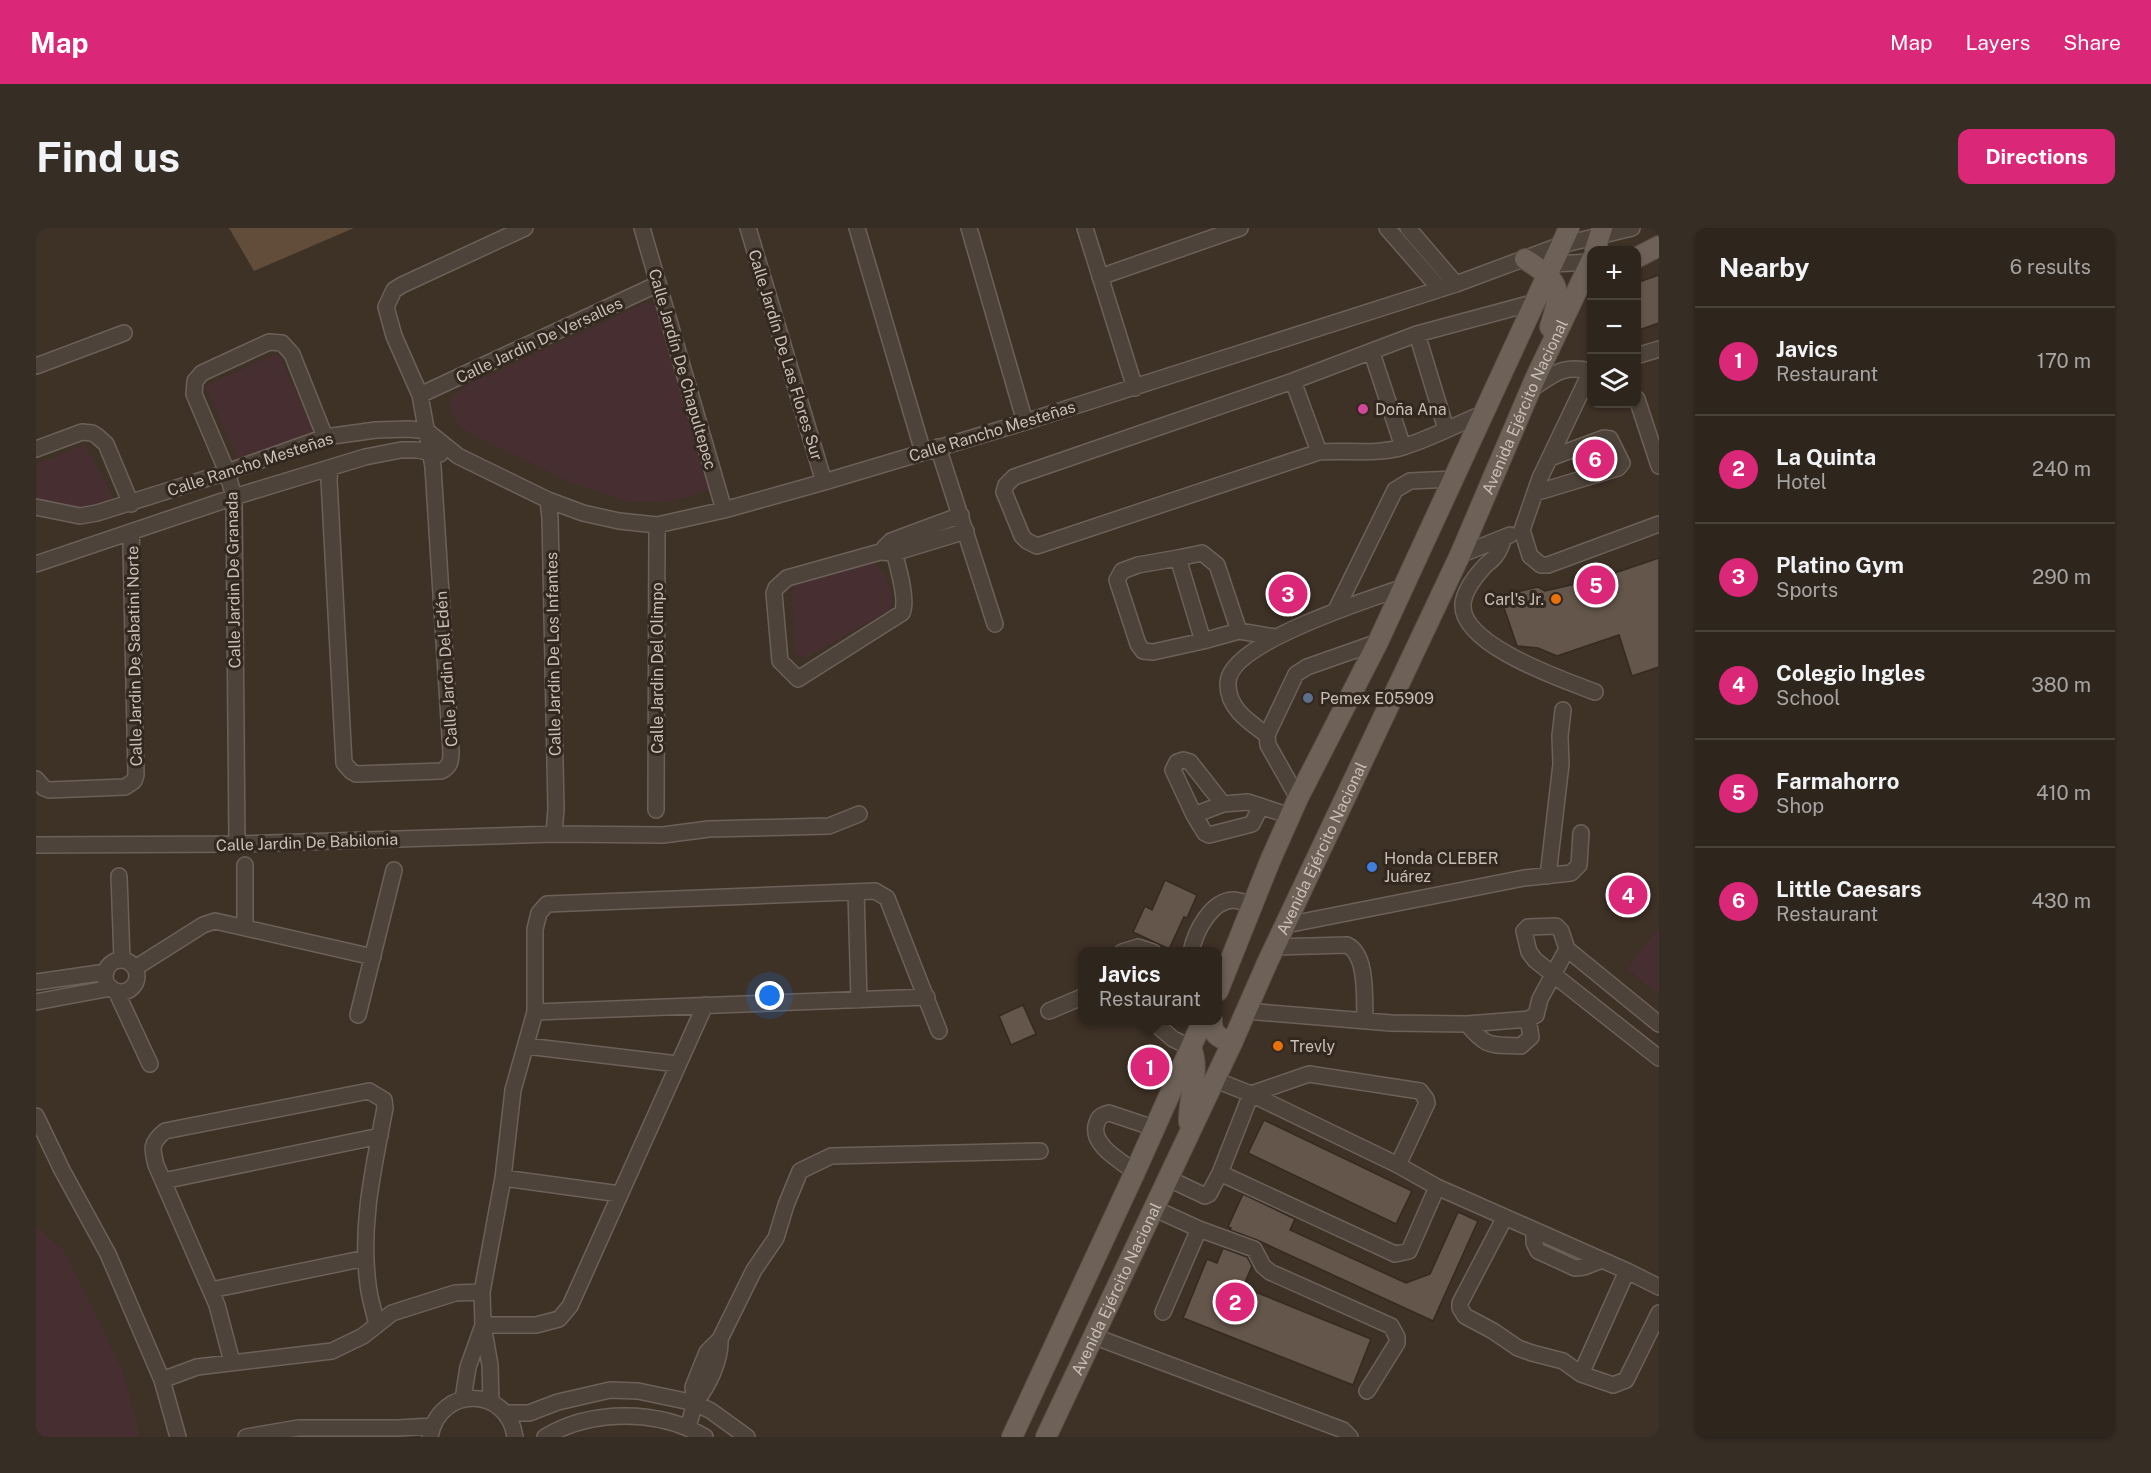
<!DOCTYPE html>
<meta charset="utf-8">
<style>
:root{--surface:#2e251c;--page:#362d25;--text:#f1f3f6;--muted:#a7a5a3;--line:#49423b;--accent:#db2777}
body{margin:0;font-family:"Public Sans",sans-serif;background:var(--page);color:var(--text)}
.controls{position:absolute;right:18px;top:18px;display:grid;overflow:hidden;border-radius:12px;box-shadow:0 2px 4px #0004}
.controls button{width:54px;height:54px;display:grid;place-items:center;padding:0;border:0;border-bottom:2px solid var(--line);background:var(--surface);color:var(--text);font:30px sans-serif}
.you{position:absolute;left:734px;top:768px;width:21px;height:21px;margin:-15px;border:4px solid #fff;border-radius:50%;background:#1a73e8;box-shadow:0 0 0 9px #1a73e833}
.badge{display:grid;place-items:center;width:39px;height:39px;border-radius:50%;background:var(--accent);color:#fff;font-size:20px;font-weight:700}
.pin{position:absolute;translate:-50% -50%;border:3px solid #fff;box-shadow:0 2px 6px #0006}
.popup{position:absolute;left:1042px;top:719px;width:144px;height:78px;box-sizing:border-box;display:grid;place-content:center;border-radius:12px;background:var(--surface);filter:drop-shadow(0 2px 4px #0005);font-size:20px;white-space:nowrap;color:var(--muted)}
.popup b{font-size:22px;color:var(--text)}
.popup::after{content:'';position:absolute;left:50%;top:100%;margin-left:-12px;border:12px solid transparent;border-top-color:var(--surface)}
.list{margin:0;padding:0;list-style:none}
h2{display:flex;justify-content:space-between;align-items:center;height:78px;margin:0;padding:0 24px;font-size:26px}
h2 small{font-size:20px;font-weight:400;color:var(--muted)}
.list li{display:grid;grid-template-columns:39px 1fr auto;gap:18px;align-items:center;box-sizing:border-box;height:108px;padding:0 24px;border-top:2px solid var(--line)}
.list b{display:block;font-size:22px;white-space:nowrap}
.list p{margin:0;font-size:20px;white-space:nowrap;color:var(--muted)}
.list em{font-size:20px;font-style:normal;color:var(--muted)}
.icon{flex:none;width:33px;height:33px;fill:none;stroke:currentColor;stroke-width:2;stroke-linecap:round;stroke-linejoin:round}
.map{position:relative;flex:none;width:1623px;height:1209px;overflow:hidden;border-radius:12px}
header{display:flex;align-items:center;gap:36px;box-sizing:border-box;height:84px;padding:0 30px;background:var(--accent);color:#fff}
header strong{font-size:28px}
nav{display:flex;gap:33px;margin-inline-start:auto;font-size:21px}
.intro{display:flex;align-items:center;justify-content:space-between;box-sizing:border-box;height:144px;padding:0 36px}
h1{margin:0;font-size:42px}
.button{padding:15px 27px;border-radius:12px;background:var(--accent);color:#fff;font-size:21px;font-weight:700}
main{display:flex;gap:36px;padding:0 36px}
aside{flex:1;background:var(--surface);border-radius:12px;box-shadow:0 2px 4px #0004}
.map>svg:first-child{display:block}
.green{fill:#462e31}
.water{fill:#614d39}
.building{fill:#64564a;stroke:#352a21;stroke-width:1.5}
.lines{fill:none;stroke-linecap:round;stroke-linejoin:round}
.minor-casing{stroke:#6c6158;stroke-width:18}
.major-casing{stroke:#5a4f46;stroke-width:22}
.minor{stroke:#4e433a;stroke-width:15}
.major{stroke:#6e6258;stroke-width:20}
.hotel-dot{fill:#d1479c;stroke:#33281f;stroke-width:2}
.food-dot{fill:#e8710a;stroke:#33281f;stroke-width:2}
.service-dot{fill:#5c6f8a;stroke:#33281f;stroke-width:2}
.shop-dot{fill:#3f7fe0;stroke:#33281f;stroke-width:2}
.labels{text-anchor:middle;stroke-width:6;stroke-linejoin:round;paint-order:stroke}
.street-label{font-size:16px;fill:#c9bfb6;stroke:#33281f}
.poi-label{font-size:16px;fill:#c9bfb6;stroke:#33281f;text-anchor:start}
</style>
<header>
<strong>Map</strong>
<nav><a>Map</a><a>Layers</a><a>Share</a></nav>
</header>
<div class="intro"><h1>Find us</h1><a class="button">Directions</a></div>
<main>
<div class="map">
<svg width="1623" height="1209" viewBox="0 0 1623 1209">
<rect width="100%" height="100%" fill="#3e3126"/>
<path class="green" d="M611 74 618 76 623 83 674 261 648 270 622 274H596L533 254 431 204C421 196 409 182 417 169 420 164 429 159 433 156Z
M242 125 279 204 203 233 169 158Z
M49 216 79 272 41 281 0 270 1 236Z
M836 334C849 343 860 365 855 381L770 430 759 426 755 363 760 357Z
M1622 701H1623V766L1591 741Z
M0 999 28 1022 87 1143 104 1209H0Z"/>
<path class="water" d="M193 0H318L218 43Z"/>
<path class="building" d="M1623 47V95L1600 103V55Z
M1568 220 1574 232 1547 240 1543 230Z
M1623 330V439L1596 448 1583 407 1521 428 1502 420 1481 418 1464 368 1502 359 1509 363 1561 351Z
M1129 652 1161 667 1151 690 1148 689 1133 721 1097 704 1109 678 1116 682Z
M987 777 1000 806 975 817 963 788Z
M1228 892 1376 963 1360 996 1212 925Z
M1207 966 1259 991 1254 1002 1370 1055 1394 1046 1422 984 1442 993 1397 1093 1221 1012 1194 1002 1195 1000 1192 999Z
M1187 1020 1211 1029 1216 1038 1207 1059 1335 1111 1317 1157 1147 1090 1171 1031 1181 1035Z"/>
<g class="lines">
<g class="minor-casing">
<path id="minor" d="M606 0 688 282
M712 0 788 254
M821 0 887 224
M933 0 989 194
M1049 0 1099 160
M1351 0 1404 61
M1372 0 1420 56
M1508 35 1516 36 1556 34
M1064 49 1204 0
M1381 106 1410 201
M1336 125 1367 219
M1600 128 1623 121
M0 138 88 105
M1555 143 1504 250 1486 302 1494 328 1505 337H1512L1623 296
M1257 153 1283 224
M1495 161C1520 145 1525 137 1556 143
M384 167 622 56
M1601 171 1623 238
M1446 186C1422 196 1391 212 1367 219 1340 227 1311 222 1283 224L1001 318 991 313 986 308 968 264 970 257 978 249 1257 153 1381 106 1500 74
M902 219 959 396
M0 221 46 204 56 205 61 208 70 216 95 276
M294 240 293 252 308 535 315 543 320 546 405 543C414 539 415 533 415 524L397 239 384 167 358 108 350 79 358 62 366 57 489 0
M1499 265 1582 240 1586 235 1574 211 1568 210 1514 230
M0 279 44 288 61 285 191 244 289 209 340 202 373 201 391 203 422 228 512 272 547 285 583 293 621 297 688 282 788 254 989 194 1420 56 1525 17 1596 0
M1468 310C1466 315 1464 322 1460 327 1457 332 1451 335 1447 340 1439 349 1428 364 1427 376 1424 417 1528 452 1559 464
M855 313C859 329 873 371 866 385L762 451 744 433 738 365 740 360 751 350 844 324 858 325 930 303
M848 320 855 313 925 287
M1424 327 1474 307
M1142 330 1102 337 1086 343 1081 352 1102 416 1107 423 1117 424 1167 413
M0 336 198 269 329 229 365 222H381L404 226
M1300 382 1359 262 1374 253 1418 251
M1203 403 1181 337 1166 325 1142 330 1167 413 1203 403 1239 409
M1231 507C1213 494 1191 480 1192 455 1192 415 1334 371 1368 359
M0 551 8 560 13 562 89 559 98 553 100 547 95 319 96 305
M1262 570 1232 517 1231 507 1260 446 1271 439 1342 414
M1187 576 1158 587 1169 605 1173 607 1216 596 1225 578
M620 582 621 297
M1158 587 1137 542 1141 534 1147 532 1154 534 1187 576 1212 574 1254 588
M518 606 627 607 673 601 793 598 823 586
M201 616 198 269 191 244 158 166 159 153 166 145 233 114 246 115 256 126 289 209
M0 617 201 616 518 606 520 581 514 290 512 272
M209 637V699
M83 648 86 732
M1512 648 1525 536 1524 508 1527 482
M820 664 823 772
M1250 697 1488 650 1535 645 1543 637 1545 605
M1239 719 1311 717C1332 727 1328 771 1329 792
M1531 721 1525 703 1520 698 1492 699 1488 703 1493 724 1499 732 1623 830
M1086 724 1102 719 1117 724
M1155 724C1159 704 1175 672 1198 672 1204 673 1211 675 1216 676
M69 748a16 16 0 1 1 32 0a16 16 0 1 1-32 0Z
M99 740 167 697 179 693 337 729
M0 754 70 744
M80 763 114 836
M0 774 75 760
M1013 783 1046 769
M1210 783 1355 795 1431 796 1492 791 1500 787 1504 771 1531 721 1623 796
M499 784 891 769
M322 787 358 642
M1115 792 1137 811 1154 819
M1431 796C1452 821 1454 816 1485 818L1495 809 1492 791
M490 818 642 836
M1177 851 1215 866 1362 937 1401 959 1591 1043 1623 1059
M0 888 26 942 72 1026 126 1152 142 1209
M1362 937 1391 875 1390 871 1384 863 1273 846 1215 866 1184 945 1359 1026 1373 1023 1401 959
M1099 944C1085 933 1056 918 1060 898 1062 890 1064 887 1073 885L1118 900
M467 950 584 966
M1131 950 1169 968 1173 966 1184 945
M127 953 344 908
M1117 980 1163 1001 1218 1021 1227 1038 1234 1044 1355 1098 1361 1109V1115L1331 1163
M1469 989 1424 1075V1080L1429 1088 1457 1103 1482 1120 1496 1125 1527 1133 1545 1146 1577 1157 1590 1152 1623 1085
M1498 1002V1015L1502 1023 1539 1040 1548 1039 1566 1032
M175 1062 330 1030
M1127 1084 1163 1001
M447 1097H500L523 1091 534 1078 669 777
M1057 1108 1307 1202 1314 1209
M196 1134 181 1077 120 937C116 921 114 915 129 903L333 863 348 872 349 880C338 938 324 996 332 1056 333 1069 338 1083 341 1097
M1545 1146 1591 1043
M126 1152 161 1139 296 1123 327 1108 356 1085 419 1065 446 1064
M427 1171 432 1139 446 1100
M455 1174 454 1137 447 1097 446 1064 467 950 477 862 499 784V701L503 685 511 676 839 663 851 670 903 803
M659 1175C672 1158 685 1133 684 1111
M469 1185H493L522 1174 574 1162 602 1163 659 1175 675 1183 711 1209
M652 1199 659 1175 657 1159 671 1124 684 1111 718 1042 740 1010 750 977 764 943 795 928 1004 923
M210 1209 262 1200H362L396 1198
M394 1209C403 1157 472 1158 479 1209
M509 1209C555 1181 623 1181 669 1209"/>
</g>
<g class="major-casing">
<g id="major">
<path d="M1559 22 1566 0"/>
<path d="M1600 30 1623 18"/>
<path d="M1489 31C1524 54 1527 60 1514 99"/>
<path d="M1182 763 1234 633 1262 570 1342 414 1533 0"/>
<path d="M1176 792C1175 807 1184 810 1196 815"/>
<path d="M1153 894C1152 870 1165 842 1155 820"/>
<path d="M976 1209 1099 944 1167 792"/>
<path id="s1" d="M1010 1209 1196 815 1232 733 1424 327 1499 151 1556 31"/>
</g>
</g>
<use href="#minor" class="minor"/>
<use href="#major" class="major"/>
</g>
<circle class="hotel-dot" cx="1327" cy="181" r="6"/>
<g class="food-dot">
<circle cx="1520" cy="371" r="6"/>
<circle cx="1242" cy="818" r="6"/>
</g>
<circle class="service-dot" cx="1272" cy="470" r="6"/>
<circle class="shop-dot" cx="1336" cy="639" r="6"/>
<g class="labels">
<g class="street-label">
<text transform="translate(503 112) rotate(-25)" y="6">Calle Jardin De Versalles</text>
<text transform="translate(750 127) rotate(73)" y="6">Calle Jardín De Las Flores Sur</text>
<text transform="translate(647 141) rotate(74)" y="6">Calle Jardín De Chapultepec</text>
<text dy="6" stroke="none"><textPath href="#s1" startOffset="1136">Avenida Ejército Nacional</textPath></text>
<text transform="translate(956 203) rotate(-17)" y="6">Calle Rancho Mesteñas</text>
<text transform="translate(214 236) rotate(-18)" y="6">Calle Rancho Mesteñas</text>
<text transform="translate(197 352) rotate(-91)" y="6">Calle Jardin De Granada</text>
<text transform="translate(517 426) rotate(-91)" y="6">Calle Jardín De Los Infantes</text>
<text transform="translate(98 428) rotate(-91)" y="6">Calle Jardin De Sabatini Norte</text>
<text transform="translate(621 440) rotate(-90)" y="6">Calle Jardin Del Olimpo</text>
<text transform="translate(410 441) rotate(-94)" y="6">Calle Jardin Del Edén</text>
<text transform="translate(271 614) rotate(-2)" y="6">Calle Jardin De Babilonia</text>
<text dy="6" stroke="none"><textPath href="#s1" startOffset="650">Avenida Ejército Nacional</textPath></text>
<text dy="6" stroke="none"><textPath href="#s1" startOffset="164">Avenida Ejército Nacional</textPath></text>
</g>
<g class="poi-label">
<text x="1339" y="187">Doña Ana</text>
<text x="1508" y="377" text-anchor="end">Carl's Jr.</text>
<text x="1284" y="476">Pemex E05909</text>
<text x="1348" y="636">Honda CLEBER<tspan x="1348" dy="18">Juárez</tspan></text>
<text x="1254" y="824">Trevly</text>
</g>
</g>
</svg>
<div class="controls">
<button>+</button>
<button>−</button>
<button><svg class="icon" aria-label="layers" viewBox="0 0 24 24"><path d="M12 4l9 5-9 5-9-5zM3 14l9 5 9-5"/></svg></button>
</div>
<div class="you"></div>
<div class="pin badge" style="left:1114px;top:839px">1</div>
<div class="popup"><b>Javics</b>Restaurant</div>
<div class="pin badge" style="left:1199px;top:1074px">2</div>
<div class="pin badge" style="left:1252px;top:366px">3</div>
<div class="pin badge" style="left:1592px;top:667px">4</div>
<div class="pin badge" style="left:1560px;top:357px">5</div>
<div class="pin badge" style="left:1559px;top:231px">6</div>
</div>
<aside>
<h2>Nearby<small>6 results</small></h2>
<ul class="list">
<li><span class="badge">1</span><div><b>Javics</b><p>Restaurant</p></div><em>170 m</em></li>
<li><span class="badge">2</span><div><b>La Quinta</b><p>Hotel</p></div><em>240 m</em></li>
<li><span class="badge">3</span><div><b>Platino Gym</b><p>Sports</p></div><em>290 m</em></li>
<li><span class="badge">4</span><div><b>Colegio Ingles</b><p>School</p></div><em>380 m</em></li>
<li><span class="badge">5</span><div><b>Farmahorro</b><p>Shop</p></div><em>410 m</em></li>
<li><span class="badge">6</span><div><b>Little Caesars</b><p>Restaurant</p></div><em>430 m</em></li>
</ul>
</aside>
</main>
